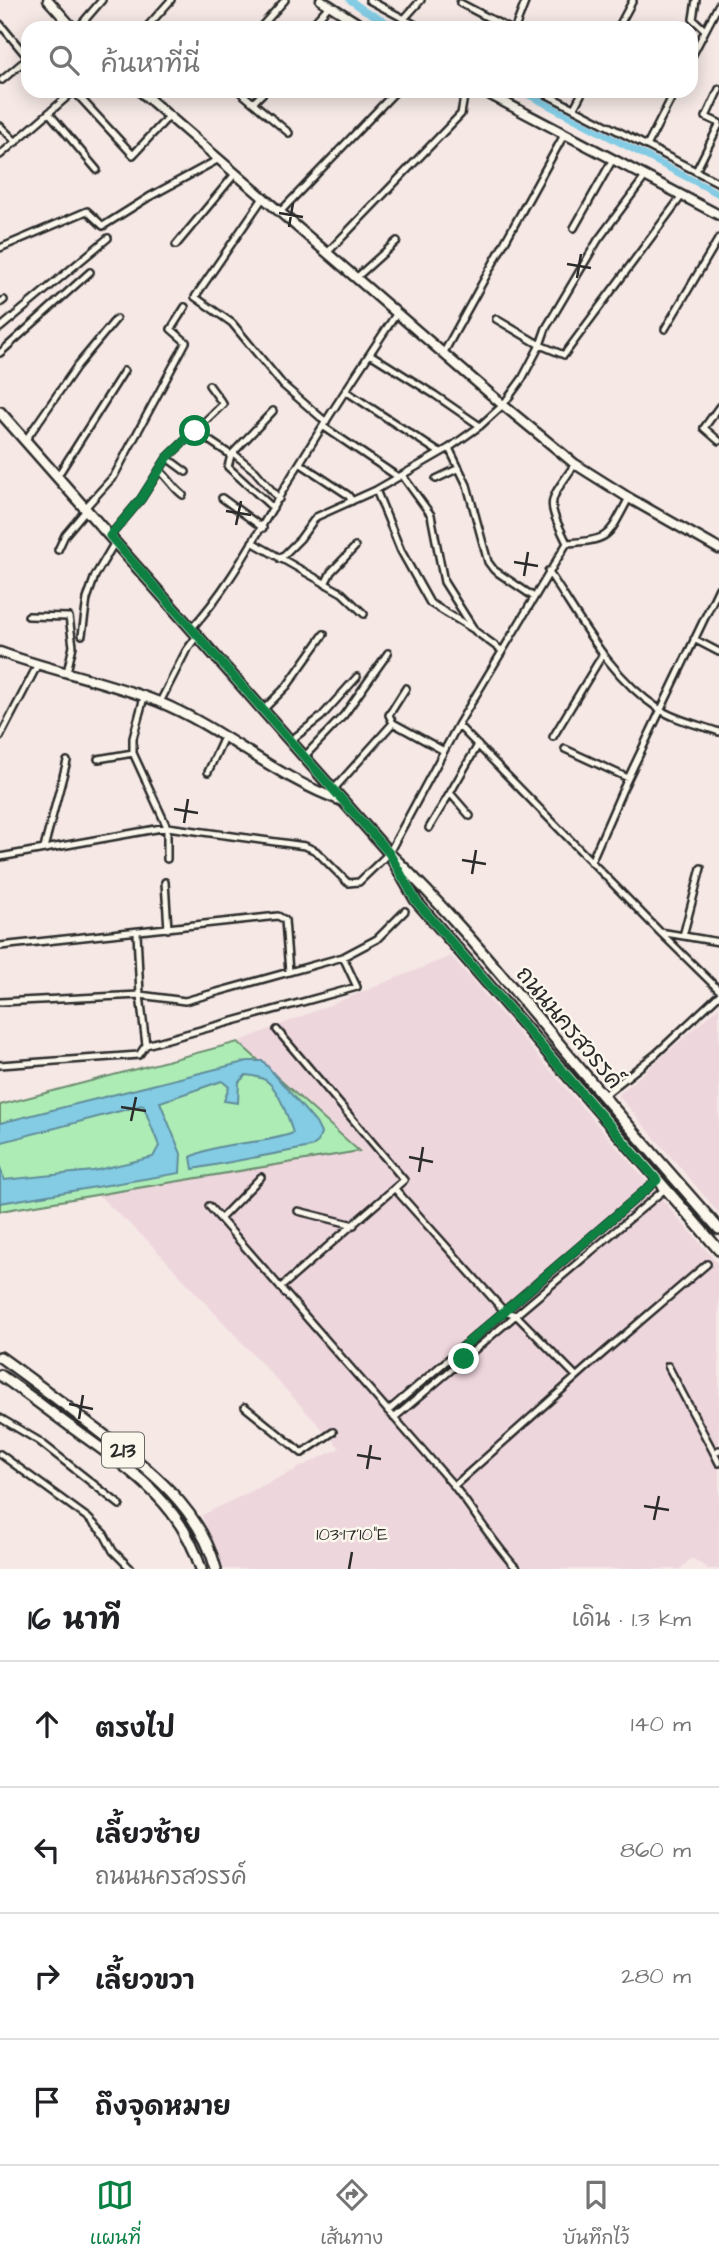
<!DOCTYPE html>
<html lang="th">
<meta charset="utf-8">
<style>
:root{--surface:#fff;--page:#f2f2f2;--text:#202124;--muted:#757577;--line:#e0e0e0;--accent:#0b8043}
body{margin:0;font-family:"Architects Daughter","Playpen Sans Thai",sans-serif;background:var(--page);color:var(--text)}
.stop{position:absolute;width:21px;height:21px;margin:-16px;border:5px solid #0b8043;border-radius:50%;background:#fff}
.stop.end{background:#0b8043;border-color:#fff;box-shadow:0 2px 7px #0008}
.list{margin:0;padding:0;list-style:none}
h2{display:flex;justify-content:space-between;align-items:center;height:91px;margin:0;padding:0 28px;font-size:30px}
h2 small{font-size:23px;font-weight:400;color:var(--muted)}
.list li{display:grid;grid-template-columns:46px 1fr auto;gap:21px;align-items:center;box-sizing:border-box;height:126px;padding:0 28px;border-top:2px solid var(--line)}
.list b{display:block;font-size:26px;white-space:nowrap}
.list p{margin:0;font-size:23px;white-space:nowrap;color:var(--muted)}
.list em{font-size:23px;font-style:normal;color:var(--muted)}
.icon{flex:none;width:38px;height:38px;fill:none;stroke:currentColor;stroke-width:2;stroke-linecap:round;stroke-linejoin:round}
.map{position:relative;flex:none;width:719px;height:1569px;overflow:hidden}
.search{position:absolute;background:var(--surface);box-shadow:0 4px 18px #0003;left:21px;right:21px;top:21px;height:77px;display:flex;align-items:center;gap:18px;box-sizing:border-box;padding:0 24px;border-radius:21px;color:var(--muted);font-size:26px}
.sheet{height:595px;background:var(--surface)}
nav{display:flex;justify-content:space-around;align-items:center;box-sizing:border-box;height:98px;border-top:2px solid var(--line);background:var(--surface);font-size:19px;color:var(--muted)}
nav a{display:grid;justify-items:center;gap:4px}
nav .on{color:var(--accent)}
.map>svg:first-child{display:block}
.built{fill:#eed6dd}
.green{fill:#adedb5;stroke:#6c8c70;stroke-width:2}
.water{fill:#83cce4;stroke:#608c9a;stroke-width:2}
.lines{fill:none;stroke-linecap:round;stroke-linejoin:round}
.canal{stroke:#83cce4;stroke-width:7}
.street-casing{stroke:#2b2b2b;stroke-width:10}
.secondary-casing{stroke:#2b2b2b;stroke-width:13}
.primary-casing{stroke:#2b2b2b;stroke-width:14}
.street{stroke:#fbf7ec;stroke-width:5}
.secondary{stroke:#fbf7ec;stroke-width:8}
.primary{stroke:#fbf7ec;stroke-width:9}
.route{stroke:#0b8043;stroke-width:9}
.ticks{fill:none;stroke:#2b2b2b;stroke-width:2.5}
.labels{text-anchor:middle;stroke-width:5;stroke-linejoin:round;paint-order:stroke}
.shield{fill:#fbf7ec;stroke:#696865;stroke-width:2}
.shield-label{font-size:21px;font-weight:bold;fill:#2b2b2b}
.street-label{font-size:23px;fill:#2b2b2b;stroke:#fbf7ec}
.ticks-label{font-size:18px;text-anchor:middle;fill:#2b2b2b;stroke:#fbf7ec;stroke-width:5;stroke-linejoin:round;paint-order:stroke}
</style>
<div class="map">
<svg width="719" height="1569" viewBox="0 0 719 1569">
<rect width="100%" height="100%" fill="#f5e8e5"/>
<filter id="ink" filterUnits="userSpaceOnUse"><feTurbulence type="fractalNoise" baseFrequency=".0143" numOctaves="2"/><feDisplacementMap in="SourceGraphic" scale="14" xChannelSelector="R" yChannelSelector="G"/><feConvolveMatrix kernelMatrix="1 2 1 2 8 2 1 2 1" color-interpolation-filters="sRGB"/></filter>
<g filter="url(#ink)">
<path class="built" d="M451 956 719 1265V1569H708L692 1558 680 1569H218L202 1515 340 1448 147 1240 98 1195 358 1151 238 1042Z
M719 1007V1213L618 1095Z"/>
<path class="green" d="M238 1042 359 1151 0 1211V1105Z"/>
<path class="water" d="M248 1061H263L316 1123 321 1133 318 1142 311 1147 193 1169 191 1157C223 1140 260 1146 293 1133 289 1119 279 1091 268 1082 263 1077 253 1076 246 1075L239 1082 238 1103 224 1101 229 1087 222 1081 160 1102 181 1154 180 1173 0 1203V1167L4 1180 93 1171 153 1157 159 1146 143 1105 2 1142 0 1145V1123Z"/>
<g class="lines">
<path class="canal" d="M350 0 364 10 398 28
M521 91 719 194"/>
<g class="street-casing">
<path id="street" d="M369 0 421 28
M696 0 693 19 705 30
M460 3 508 28
M404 19 421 0
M0 24 28 58
M78 28 102 0
M146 28 171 0
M260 28 285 0
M309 28 329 6
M515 28 526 0
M618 28 633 0
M691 58 719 4
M2 80 28 58
M719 89 706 117 719 123
M239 91 289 133
M540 91 719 183
M253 103 265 91
M574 108 583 91
M49 113 97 170
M0 126 16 142
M647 146 675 91
M0 155 74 91 133 155 169 116
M696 171 719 125
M263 198 195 297 232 323 283 385 326 422
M280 212 396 91
M574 228 613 159
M176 245 235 174
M0 248 87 211 103 226 149 197 219 159
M327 253 461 114 465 91
M356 278 397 241
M0 303 4 300
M496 319 540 345 564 355 681 197
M0 328 108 238
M665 329 719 238
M0 353 90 272
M370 354 435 395 480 426
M443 354 564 135
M347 392 440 453
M719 407 704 428 719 441
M324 427 398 477
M195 431 231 455 228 467 273 508
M25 441 77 366 116 319
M449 448 467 485 488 562 494 570 534 597
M233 453 255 471 279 499
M231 455 273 411
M167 458 186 472
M301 464 348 495 352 501
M575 464C548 504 545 498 567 543 612 540 608 536 629 498
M159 470C169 478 173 488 183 495
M402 475 431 515 444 582 475 631 501 650
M57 477 124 371
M436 479 459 468
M376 490 401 551 430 603 473 629
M222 498 263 528
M85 508 114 476 186 342 171 329 185 307
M110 536 141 499 167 458 223 404 209 385
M252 542 342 593 364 614
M58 550 65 535 86 510
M280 559 300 539 316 517 376 490 449 448 480 426 503 405 522 379 540 345 546 328 598 240 645 177
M548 571C581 620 609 676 659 709 675 720 700 725 719 732
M325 584 331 572 355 547
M28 616 69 617 73 646 67 672
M191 629C224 593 248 550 272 509 311 442 354 377 397 313
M82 635 87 599 95 576 115 542
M694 639 719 652
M144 697 133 738V753L167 827V859
M160 702 186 651 197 636
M263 710 287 686 324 634
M393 723 444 751
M458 725 660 932 719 990
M0 737 38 664
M553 737 603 654
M290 741 321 717 357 677
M565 749 628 778
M304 757 344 715 388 653
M98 759 133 753
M208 772 224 737
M333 790 393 723 389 715 406 688
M470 816 450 793 478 745
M429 828 450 793
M44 848 67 761
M0 857 167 827 305 846 316 851 348 883 359 882 389 853 458 725 567 543
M591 862 622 791 719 588
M165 882 168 929
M660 932 719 942
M683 936 701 868
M0 946 278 916 285 920 289 972
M0 1002 140 995 185 1001 343 957 377 939 405 911
M277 1030 404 1180 281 1287
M146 1045 357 987 343 957
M0 1065 139 1055 146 1045 140 995 137 933
M603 1096 656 1054 719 995
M395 1189 504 1311 516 1315 576 1376
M209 1206 454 1486 594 1361 707 1264
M298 1211 354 1225
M221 1218 261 1177
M668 1366 714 1453
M245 1407 302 1453 333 1432
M388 1411 657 1180
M0 1418 39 1441 120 1505
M394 1418 665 1189
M719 1450 714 1453 719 1463
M0 1454 88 1518 104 1534 113 1551 131 1569
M454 1486C476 1514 493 1543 517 1569"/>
</g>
<g class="secondary-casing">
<path id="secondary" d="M48 0 73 28
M321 0 365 28
M140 91 503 405 575 464 629 498 719 549
M483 91 719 215
M0 652C52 671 107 681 159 702 223 728 276 778 342 801"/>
</g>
<g class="primary-casing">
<path id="primary" d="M0 412 389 853C453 914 509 984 566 1052 616 1112 667 1170 719 1229
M393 861 416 901 719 1250
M0 1357C31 1379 61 1402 91 1425 142 1464 199 1504 216 1569
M0 1375C25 1392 49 1411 74 1429 129 1469 180 1501 201 1569"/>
</g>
<use href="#street" class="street"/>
<use href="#secondary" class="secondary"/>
<use href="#primary" class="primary"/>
</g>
</g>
<g class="lines" filter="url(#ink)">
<path class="route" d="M195 431 167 458 141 499 110 536 389 853 416 901 657 1180 458 1351 464 1359"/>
</g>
<path class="ticks" d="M279 213 303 217M289 227 293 203M567 264 591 268M577 278 581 254M226 511 251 515M236 525 241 501M514 562 538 566M524 576 528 552M174 809 198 813M184 823 188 799M462 860 486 864M472 874 476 850M121 1107 146 1111M131 1121 136 1097M409 1157 433 1162M419 1172 423 1147M69 1404 93 1409M79 1419 83 1395M357 1455 381 1459M367 1469 371 1445M644 1506 669 1510M654 1520 659 1496M349 1569 352 1552"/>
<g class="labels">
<rect class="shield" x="102" y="1432.5" width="42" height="35" rx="5"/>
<g class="shield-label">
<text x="123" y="1457">213</text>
</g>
<g class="street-label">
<text transform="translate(570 1027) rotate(50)" y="8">ถนนนครสวรรค์</text>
</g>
</g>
<g class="ticks-label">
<text x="352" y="1540">103°17'10"E</text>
</g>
</svg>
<div class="stop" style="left:195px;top:431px"></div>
<div class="stop end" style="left:464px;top:1359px"></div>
<div class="search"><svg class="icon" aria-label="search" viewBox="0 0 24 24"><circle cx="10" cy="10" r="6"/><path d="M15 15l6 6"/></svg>ค้นหาที่นี่</div>
</div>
<section class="sheet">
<h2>16 นาที<small>เดิน · 1.3 km</small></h2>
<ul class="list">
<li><svg class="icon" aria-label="ahead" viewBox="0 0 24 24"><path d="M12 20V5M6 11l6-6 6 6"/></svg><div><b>ตรงไป</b></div><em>140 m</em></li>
<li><svg class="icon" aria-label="left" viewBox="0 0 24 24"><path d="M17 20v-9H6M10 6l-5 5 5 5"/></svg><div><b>เลี้ยวซ้าย</b><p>ถนนนครสวรรค์</p></div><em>860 m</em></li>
<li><svg class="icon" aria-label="right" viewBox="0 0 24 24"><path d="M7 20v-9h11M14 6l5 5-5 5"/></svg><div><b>เลี้ยวขวา</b></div><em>280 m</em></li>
<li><svg class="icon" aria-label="arrive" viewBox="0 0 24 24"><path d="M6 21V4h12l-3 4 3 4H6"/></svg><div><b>ถึงจุดหมาย</b></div></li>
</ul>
</section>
<nav>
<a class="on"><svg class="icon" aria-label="map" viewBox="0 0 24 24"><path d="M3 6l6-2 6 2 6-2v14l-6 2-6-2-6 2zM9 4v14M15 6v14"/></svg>แผนที่</a>
<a><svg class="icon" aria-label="directions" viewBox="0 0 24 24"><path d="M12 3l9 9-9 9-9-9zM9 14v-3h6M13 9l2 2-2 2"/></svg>เส้นทาง</a>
<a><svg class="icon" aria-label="saved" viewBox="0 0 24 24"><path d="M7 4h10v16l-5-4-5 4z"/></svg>บันทึกไว้</a>
</nav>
